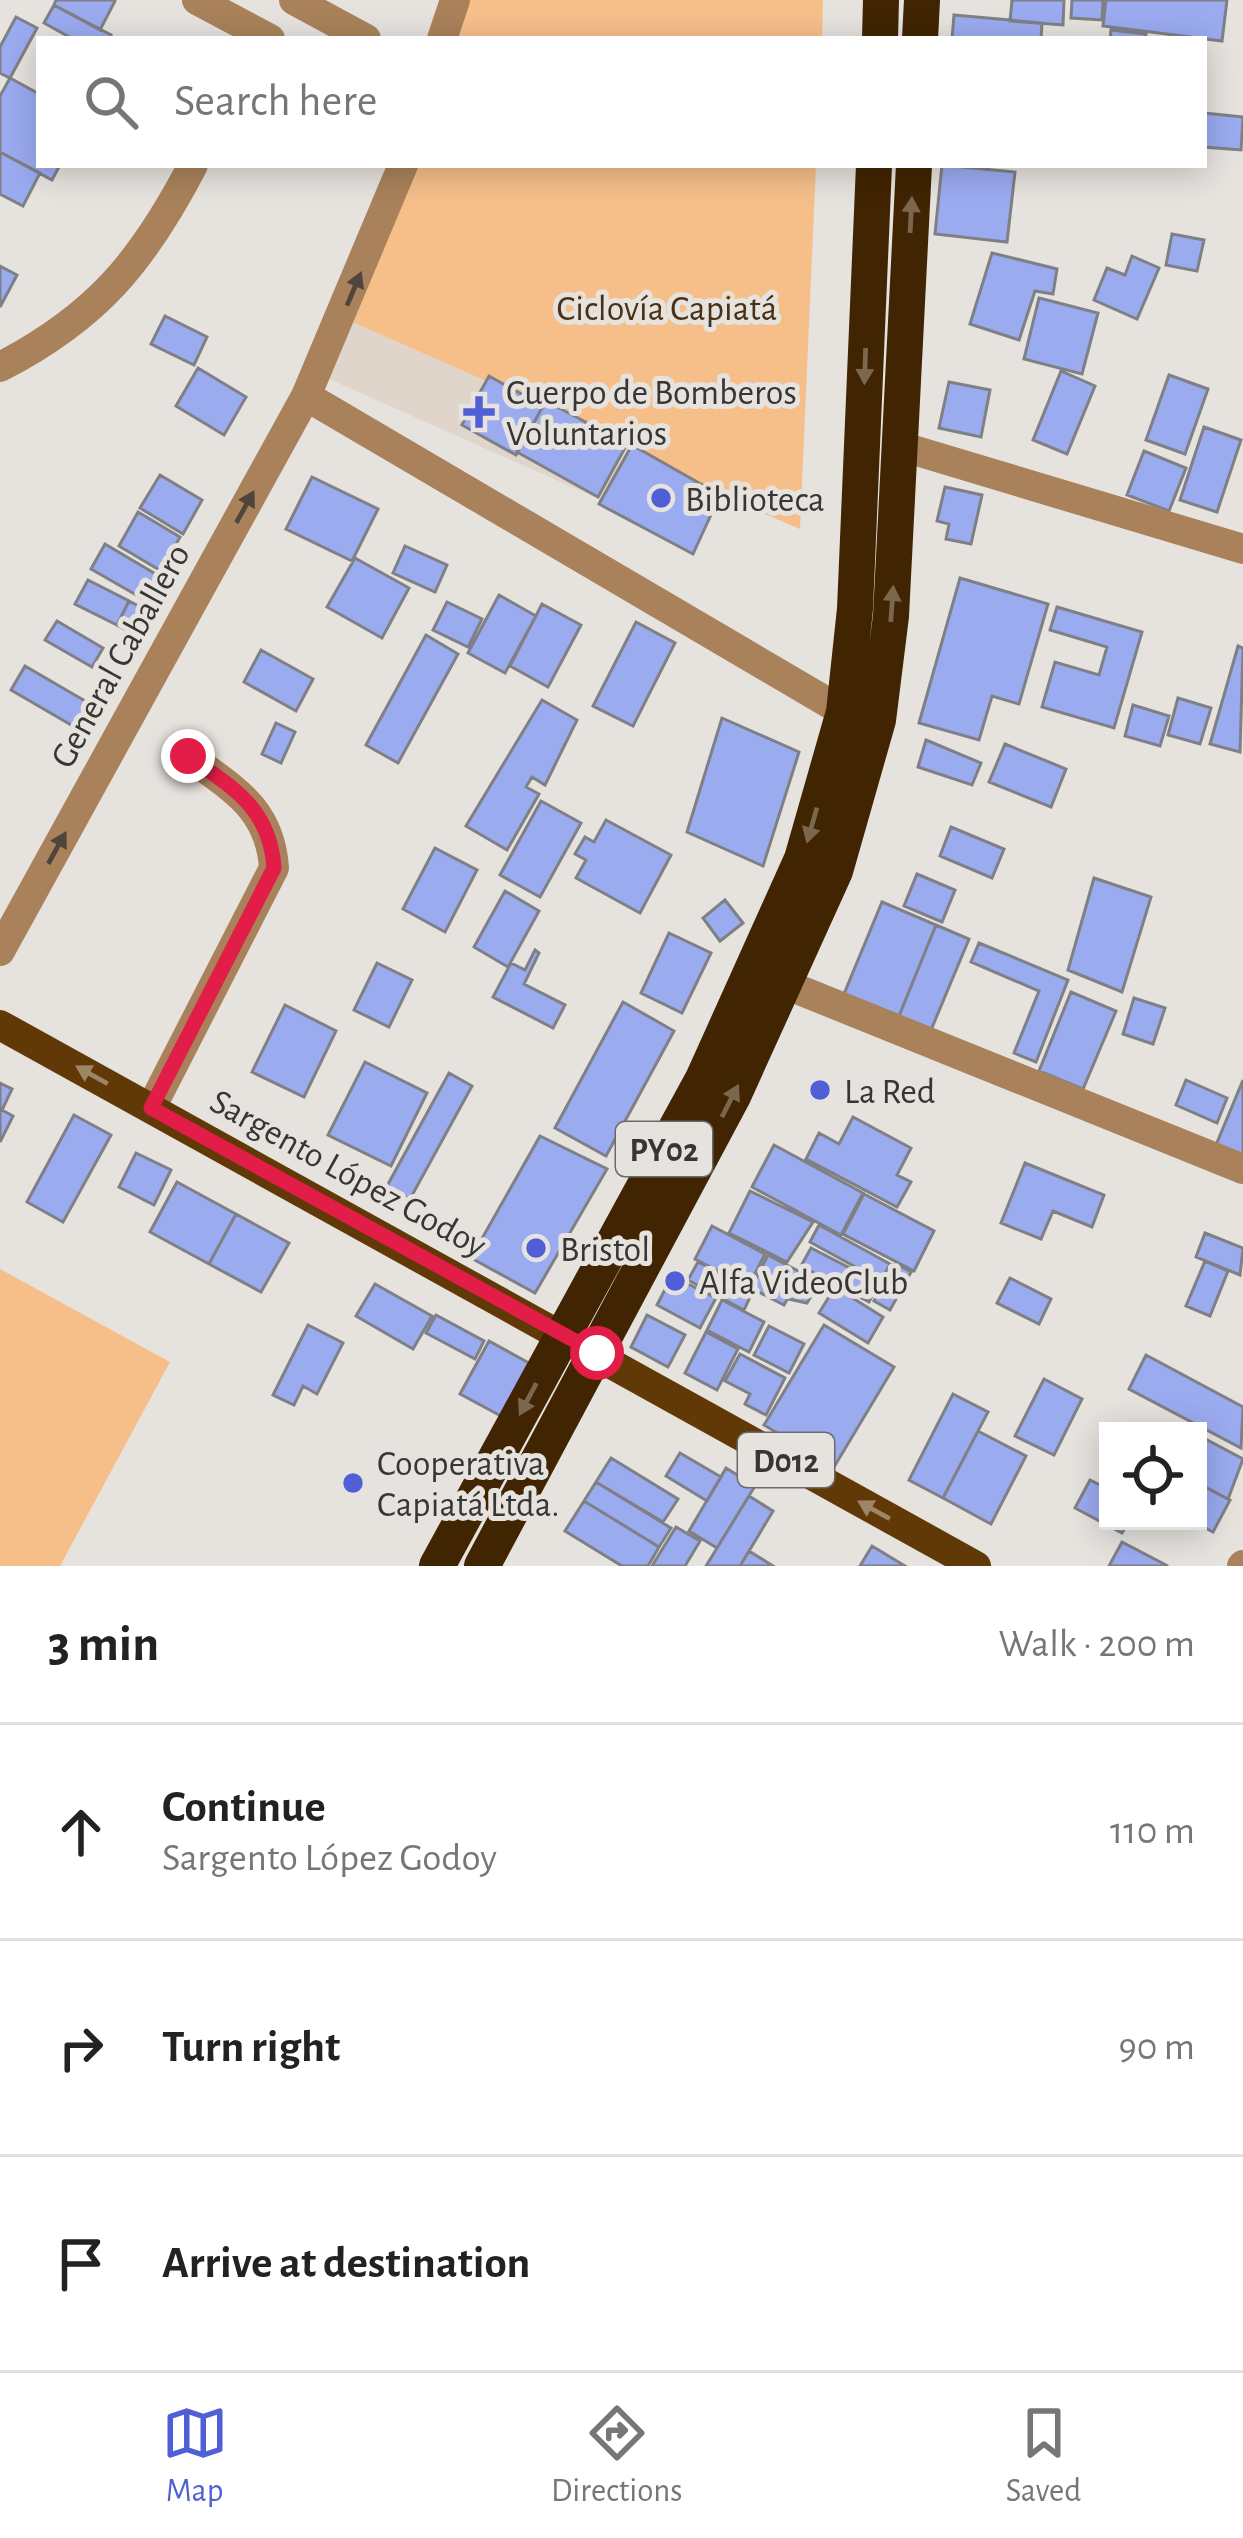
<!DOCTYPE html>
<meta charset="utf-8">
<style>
:root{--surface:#fff;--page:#f6f6f6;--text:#222;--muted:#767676;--line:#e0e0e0;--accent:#505fd5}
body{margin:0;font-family:"Alegreya Sans",sans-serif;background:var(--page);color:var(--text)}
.controls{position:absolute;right:36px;bottom:36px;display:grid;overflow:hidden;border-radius:0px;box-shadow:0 6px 30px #0003}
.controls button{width:108px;height:108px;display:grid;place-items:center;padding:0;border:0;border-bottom:3px solid var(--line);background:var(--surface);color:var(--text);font:60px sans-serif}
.stop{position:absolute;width:36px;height:36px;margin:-27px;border:9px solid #e11d48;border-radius:50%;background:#fff}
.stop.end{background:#e11d48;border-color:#fff;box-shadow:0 3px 12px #0008}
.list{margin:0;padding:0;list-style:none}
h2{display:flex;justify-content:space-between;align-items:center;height:156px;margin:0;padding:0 48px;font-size:51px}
h2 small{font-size:39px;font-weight:400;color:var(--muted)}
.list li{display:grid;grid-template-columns:78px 1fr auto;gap:36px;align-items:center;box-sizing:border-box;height:216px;padding:0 48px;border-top:3px solid var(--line)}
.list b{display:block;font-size:45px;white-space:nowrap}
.list p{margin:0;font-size:39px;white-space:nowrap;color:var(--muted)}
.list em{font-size:39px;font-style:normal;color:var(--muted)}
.icon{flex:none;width:66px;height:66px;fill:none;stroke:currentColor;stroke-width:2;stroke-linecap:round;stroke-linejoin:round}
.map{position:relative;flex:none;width:1243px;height:1566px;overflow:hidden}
.search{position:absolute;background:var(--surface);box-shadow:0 6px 30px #0003;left:36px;right:36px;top:36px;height:132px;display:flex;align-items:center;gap:30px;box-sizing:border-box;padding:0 42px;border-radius:0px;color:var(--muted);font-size:45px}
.sheet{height:804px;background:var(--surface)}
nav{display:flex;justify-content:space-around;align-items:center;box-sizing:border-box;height:168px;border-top:3px solid var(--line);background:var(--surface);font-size:33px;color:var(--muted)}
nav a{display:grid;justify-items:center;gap:6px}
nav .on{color:var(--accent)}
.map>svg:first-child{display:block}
.built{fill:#dfd5cb}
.green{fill:#f6bf8a}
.building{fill:#9babf0;stroke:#7f8085;stroke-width:3}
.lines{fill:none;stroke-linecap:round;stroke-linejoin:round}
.minor{stroke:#a9825b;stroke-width:30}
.major{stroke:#613907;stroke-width:30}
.highway{stroke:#412401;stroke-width:36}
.oneway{fill:#7b664e}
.oneway2{fill:#4f453d}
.oneway3{fill:#9d8568}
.route{stroke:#e11d48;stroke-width:15}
.poi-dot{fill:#505fd5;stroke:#e6e2de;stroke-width:4.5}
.labels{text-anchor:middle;stroke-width:10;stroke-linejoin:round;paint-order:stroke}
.shield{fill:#e6e2de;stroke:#6c6a68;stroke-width:3}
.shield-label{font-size:33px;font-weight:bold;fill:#383635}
.park-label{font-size:36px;fill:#493117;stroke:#e6e2de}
.poi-label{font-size:36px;fill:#383635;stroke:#e6e2de;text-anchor:start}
.street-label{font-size:36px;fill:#383635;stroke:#e6e2de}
</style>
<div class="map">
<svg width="1243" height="1566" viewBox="0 0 1243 1566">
<rect width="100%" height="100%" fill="#e6e2de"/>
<path class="built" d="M352 322 632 445 601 500 327 378Z"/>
<path class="green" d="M464 0H823L822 39H450Z
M406 165H816L800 529 720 495 632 445 352 322Z
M0 1269 170 1362 60 1566H0Z"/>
<path class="building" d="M56 0H114L115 1 100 30 54 5Z
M1012 0H1064L1063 25 1010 21Z
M1072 0H1103L1102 20 1071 18Z
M1106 0H1227L1222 41 1103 26Z
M54 5 111 35 109 39H73L44 23Z
M954 15 1042 23 1041 39H952Z
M16 17 37 28 10 78 0 73V47Z
M1111 30 1146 34 1145 39H1110Z
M10 78 39 94V165H60L52 180 0 152V96Z
M1204 113 1243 117 1241 150 1204 147Z
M0 152 40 173 23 206 0 194Z
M942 165 1015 172 1007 242 935 234Z
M1172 234 1204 240 1197 271 1166 265Z
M992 253 1057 269 1053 294 1035 291 1019 340 970 324Z
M1132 256 1159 268 1137 319 1094 300 1107 268 1125 275Z
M0 266 17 275 0 307Z
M1039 298 1098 313 1082 374 1024 359Z
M165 316 207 337 194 365 151 344Z
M198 368 246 397 224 435 176 406Z
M1061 371 1095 386 1067 454 1033 440Z
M1169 375 1208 389 1185 454 1146 440Z
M489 376 543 406 516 455 462 425Z
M949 382 990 390 981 437 939 428Z
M546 401 627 444 598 497 517 452Z
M1204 427 1241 440 1217 512 1180 500Z
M632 445 720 495 693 554 599 504Z
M1144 451 1186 468 1169 511 1127 495Z
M160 475 202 500 183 534 140 508Z
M312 477 378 509 352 561 286 529Z
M945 487 982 495 971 544 946 539 949 524 937 521Z
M138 512 180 537 161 571 119 546Z
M105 544 159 576 145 600 91 569Z
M405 546 447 565 435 592 393 573Z
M355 558 409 588 382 638 327 607Z
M960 578 1048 604 1019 704 992 696 979 740 919 723Z
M88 580 129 601 117 625 75 604Z
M499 595 536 616 505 673 468 653Z
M129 601 146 610 134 634 117 625Z
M447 602 482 619 468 647 433 630Z
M542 604 581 625 548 687 510 666Z
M1057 607 1142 632 1114 728 1042 707 1055 662 1099 675 1107 647 1050 630Z
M57 621 103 648 92 667 45 640Z
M636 622 675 643 633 726 593 706Z
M426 635 458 654 398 763 366 745Z
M1238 646 1243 648 1240 752 1210 744Z
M261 650 313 679 296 711 244 682Z
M25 666 92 705 78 729 11 690Z
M1178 698 1211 708 1200 744 1168 735Z
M542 700 577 720 545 785 532 777 526 787 539 794 507 850 466 826Z
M1133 705 1169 716 1160 746 1125 736Z
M722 718 799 752 763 866 687 832Z
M276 723 295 732 281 763 262 754Z
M926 740 981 763 972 785 918 767Z
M1005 744 1066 769 1051 807 989 782Z
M541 801 581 823 540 897 500 875Z
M606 820 671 855 640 913 576 878 586 860 575 854 585 837 594 842Z
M951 827 1004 849 992 878 940 856Z
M435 848 477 870 445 932 403 909Z
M917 874 955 890 942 922 904 906Z
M1094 878 1151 897 1122 992 1068 970Z
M505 891 539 911 508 967 474 947Z
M725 900 743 923 720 941 703 918Z
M882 902 936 925 899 1016 844 994Z
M936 925 969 939 931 1030 899 1016Z
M669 933 711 953 682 1013 641 993Z
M979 943 1068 980 1036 1062 1014 1053 1039 991 971 962Z
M535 950 539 953 524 984 565 1005 553 1028 493 997 511 963 525 970Z
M377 963 412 980 389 1027 354 1010Z
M1071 992 1116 1011 1083 1089 1039 1071Z
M1134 998 1165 1008 1153 1044 1123 1034Z
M623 1002 674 1031 606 1156 555 1128Z
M285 1005 336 1031 304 1097 252 1072Z
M365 1062 427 1093 391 1166 328 1135Z
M449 1073 472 1086 410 1199 387 1186Z
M1186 1080 1227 1098 1217 1123 1176 1105Z
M1243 1080V1156L1216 1145Z
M0 1083 12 1089 2 1110 13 1116 0 1142Z
M74 1115 111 1135 63 1222 27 1202Z
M853 1117 911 1148 897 1175 911 1182 897 1207 806 1159 819 1133 839 1144Z
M540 1136 607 1169 535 1293 471 1258Z
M774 1145 863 1193 841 1235 752 1187Z
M136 1153 171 1170 154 1205 119 1187Z
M1025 1163 1104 1195 1092 1227 1053 1211 1041 1239 1001 1223Z
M177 1182 236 1214 209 1264 150 1232Z
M750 1191 813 1222 787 1262 729 1233Z
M864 1194 934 1231 914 1271 843 1234Z
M236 1214 289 1243 261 1292 209 1264Z
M819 1225 890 1264 881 1281 810 1242Z
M712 1226 765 1254 748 1287 695 1259Z
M1205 1233 1243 1248 1240 1275 1196 1257Z
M811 1248 879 1283 869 1302 801 1266Z
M768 1255 802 1273 784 1305 751 1288Z
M1205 1261 1228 1271 1210 1316 1186 1306Z
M698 1262 753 1291 744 1310 688 1280Z
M895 1263 911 1272 890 1310 874 1301Z
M802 1271 820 1281 807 1303 788 1299Z
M672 1276 716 1298 700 1328 657 1305Z
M1010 1278 1051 1299 1039 1324 997 1303Z
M375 1284 432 1316 413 1349 356 1316Z
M835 1287 883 1317 868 1343 819 1313Z
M722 1300 764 1322 749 1352 707 1330Z
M436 1315 484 1341 475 1359 426 1333Z
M647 1315 685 1335 668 1367 631 1347Z
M308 1325 343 1343 317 1394 303 1386 294 1405 273 1395Z
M824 1325 894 1367 834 1467 764 1425Z
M769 1326 804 1344 789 1373 754 1355Z
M706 1332 738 1349 717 1390 685 1373Z
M489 1341 529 1363 501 1416 460 1394Z
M740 1354 785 1378 766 1415 745 1404 750 1394 725 1381Z
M1146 1355 1243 1407 1241 1448 1129 1389Z
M1044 1379 1082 1399 1054 1455 1015 1436Z
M953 1394 988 1412 943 1498 909 1480Z
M978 1431 1026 1456 991 1524 943 1498Z
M1198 1435 1243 1459 1228 1499 1198 1483Z
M680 1453 721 1477 707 1501 666 1476Z
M611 1458 678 1499 663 1522 596 1482Z
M726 1468 755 1486 717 1548 689 1531Z
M1090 1480 1108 1489V1521H1129L1122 1533 1075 1508Z
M596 1482 671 1528 659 1547 584 1501Z
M1198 1483 1230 1500 1213 1532 1192 1521H1198Z
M749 1496 773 1511 740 1566H706Z
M584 1501 659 1547 648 1566H622L565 1531Z
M676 1527 700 1541 685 1566H652Z
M1122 1542 1168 1566H1109Z
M872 1546 905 1566H860Z
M749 1551 773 1566H740Z"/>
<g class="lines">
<path class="minor" d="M197 0 270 39
M294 0 366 39
M442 39 455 0
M0 367C97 317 143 261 193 165
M306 396 844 712
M900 446 1243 549
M0 951 306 396 403 165
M787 985 1243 1169
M151 1108 274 868C270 808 233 789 188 756
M1242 1566 1243 1565"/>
<path class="major" d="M0 1025 976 1566"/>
<path class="highway" d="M880 39 881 0
M920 39 922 0
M437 1566 703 1079 802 859 844 712 855 609 874 165
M482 1566 733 1096 835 871 878 720 891 616 914 165"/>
</g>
<defs><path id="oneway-solid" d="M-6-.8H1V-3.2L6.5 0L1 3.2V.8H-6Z" transform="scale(3)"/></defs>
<g class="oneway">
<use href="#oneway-solid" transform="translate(911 215) rotate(-87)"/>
<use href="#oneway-solid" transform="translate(865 366) rotate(92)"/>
<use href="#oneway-solid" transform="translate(892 604) rotate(-86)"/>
<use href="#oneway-solid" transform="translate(812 825) rotate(106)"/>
<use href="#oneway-solid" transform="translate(730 1101) rotate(-63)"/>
<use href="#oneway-solid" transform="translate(528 1399) rotate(118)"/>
</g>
<g class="oneway2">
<use href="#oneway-solid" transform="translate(354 289) rotate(-67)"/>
<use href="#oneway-solid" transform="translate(245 507) rotate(-61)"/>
<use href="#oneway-solid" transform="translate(57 848) rotate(-61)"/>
</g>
<g class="oneway3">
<use href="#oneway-solid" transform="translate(92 1075) rotate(-151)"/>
<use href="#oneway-solid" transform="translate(874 1510) rotate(-151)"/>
</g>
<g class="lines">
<path class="route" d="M188 756C233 788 270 808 274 868L151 1108 597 1353"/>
</g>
<g class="poi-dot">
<path d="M473 394h12v12h12v12h-12v12h-12v-12h-12v-12h12z"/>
<circle cx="661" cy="498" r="12"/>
<circle cx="820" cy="1090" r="12"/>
<circle cx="536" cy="1248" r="12"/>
<circle cx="675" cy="1281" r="12"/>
<circle cx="353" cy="1483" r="12"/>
</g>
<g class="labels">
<g class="shield">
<rect x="616" y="1122" width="96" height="54" rx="9"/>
<rect x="738" y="1433" width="96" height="54" rx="9"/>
</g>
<g class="shield-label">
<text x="664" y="1161">PY02</text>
<text x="786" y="1472">D012</text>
</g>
<g class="park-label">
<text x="667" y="320">Ciclovía Capiatá</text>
</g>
<g class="poi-label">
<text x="506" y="404">Cuerpo de Bomberos<tspan x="506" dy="41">Voluntarios</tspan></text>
<text x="685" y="511">Biblioteca</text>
<text x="844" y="1103">La Red</text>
<text x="560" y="1261">Bristol</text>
<text x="699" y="1294">Alfa VideoClub</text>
<text x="377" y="1475">Cooperativa<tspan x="377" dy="41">Capiatá Ltda.</tspan></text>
</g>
<g class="street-label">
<text transform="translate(119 655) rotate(-61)" y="13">General Caballero</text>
<text transform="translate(349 1172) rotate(29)" y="13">Sargento López Godoy</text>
</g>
</g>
</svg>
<div class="controls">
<button><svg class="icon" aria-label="locate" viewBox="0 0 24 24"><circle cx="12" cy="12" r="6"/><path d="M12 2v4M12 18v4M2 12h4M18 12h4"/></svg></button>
</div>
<div class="stop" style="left:597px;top:1353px"></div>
<div class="stop end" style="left:188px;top:756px"></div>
<div class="search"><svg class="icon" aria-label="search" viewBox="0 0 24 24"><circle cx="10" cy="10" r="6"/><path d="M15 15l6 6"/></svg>Search here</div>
</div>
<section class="sheet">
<h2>3 min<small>Walk · 200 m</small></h2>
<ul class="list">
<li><svg class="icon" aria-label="ahead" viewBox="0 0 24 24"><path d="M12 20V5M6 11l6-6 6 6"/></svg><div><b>Continue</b><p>Sargento López Godoy</p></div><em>110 m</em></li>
<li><svg class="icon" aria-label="right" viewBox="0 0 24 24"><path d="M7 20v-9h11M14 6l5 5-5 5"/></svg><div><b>Turn right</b></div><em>90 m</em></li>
<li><svg class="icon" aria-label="arrive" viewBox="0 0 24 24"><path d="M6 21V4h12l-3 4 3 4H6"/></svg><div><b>Arrive at destination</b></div></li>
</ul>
</section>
<nav>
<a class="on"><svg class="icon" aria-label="map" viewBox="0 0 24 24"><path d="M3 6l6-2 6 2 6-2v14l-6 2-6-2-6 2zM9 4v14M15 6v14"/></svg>Map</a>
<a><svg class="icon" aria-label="directions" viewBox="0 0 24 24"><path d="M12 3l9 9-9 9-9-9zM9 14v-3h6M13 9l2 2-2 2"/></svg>Directions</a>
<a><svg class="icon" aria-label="saved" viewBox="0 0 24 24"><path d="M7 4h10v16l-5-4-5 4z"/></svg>Saved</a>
</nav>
